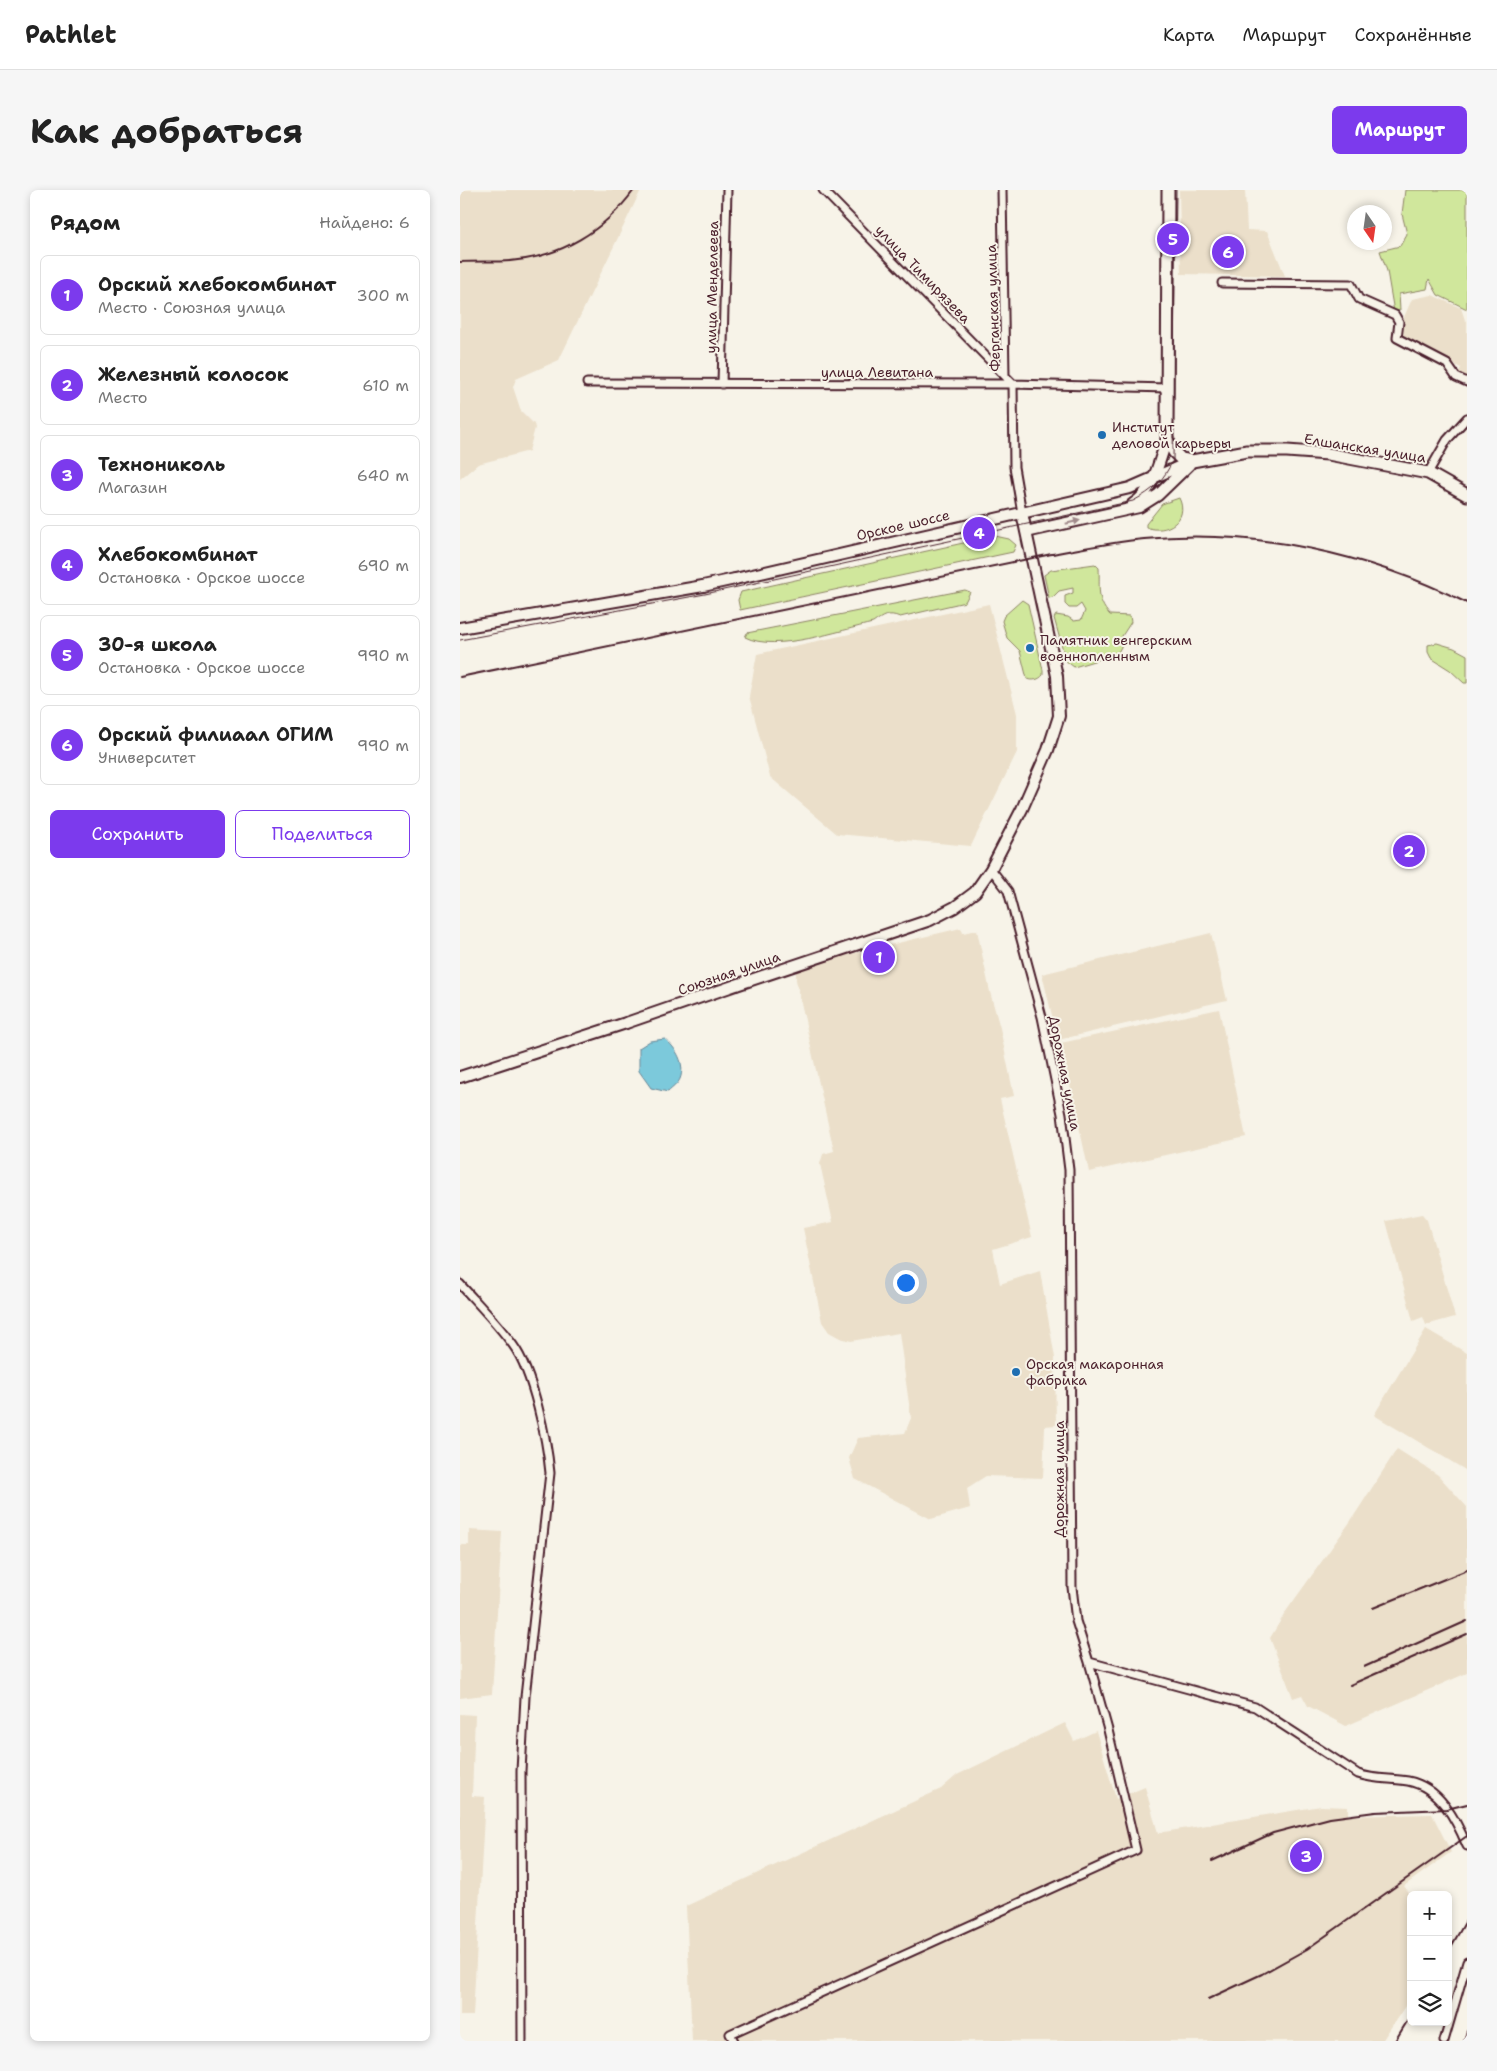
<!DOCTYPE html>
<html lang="ru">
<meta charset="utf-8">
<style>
:root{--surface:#fff;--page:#f6f6f6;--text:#222;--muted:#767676;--line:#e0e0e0;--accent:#7c3aed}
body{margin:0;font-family:"Shantell Sans",sans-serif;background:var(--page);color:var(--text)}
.controls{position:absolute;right:15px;bottom:15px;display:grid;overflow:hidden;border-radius:8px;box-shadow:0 2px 8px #0003}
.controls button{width:45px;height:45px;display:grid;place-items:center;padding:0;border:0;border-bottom:1px solid var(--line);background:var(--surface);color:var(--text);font:25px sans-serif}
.compass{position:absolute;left:887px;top:15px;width:45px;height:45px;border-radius:50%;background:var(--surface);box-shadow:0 2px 8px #0003;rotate:167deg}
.you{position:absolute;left:445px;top:1092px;width:18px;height:18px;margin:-12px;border:4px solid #fff;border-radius:50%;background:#1a73e8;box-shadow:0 0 0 8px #1a73e833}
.badge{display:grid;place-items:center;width:32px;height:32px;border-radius:50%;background:var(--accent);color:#fff;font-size:16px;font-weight:700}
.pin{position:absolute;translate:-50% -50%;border:2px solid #fff;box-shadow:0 1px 5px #0006}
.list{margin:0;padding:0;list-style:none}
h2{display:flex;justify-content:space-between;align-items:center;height:65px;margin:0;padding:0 20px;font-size:21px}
h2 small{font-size:16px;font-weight:400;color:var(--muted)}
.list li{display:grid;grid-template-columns:32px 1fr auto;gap:15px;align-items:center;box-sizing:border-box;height:80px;margin:0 10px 10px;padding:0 10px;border:1px solid var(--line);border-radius:8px}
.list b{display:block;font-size:19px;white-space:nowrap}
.list p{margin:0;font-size:16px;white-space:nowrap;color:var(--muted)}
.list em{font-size:16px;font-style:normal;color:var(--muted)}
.actions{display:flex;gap:10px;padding:15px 20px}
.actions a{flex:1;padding:11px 0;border:1px solid var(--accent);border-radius:8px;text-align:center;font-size:18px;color:var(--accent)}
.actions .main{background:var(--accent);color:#fff}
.icon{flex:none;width:28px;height:28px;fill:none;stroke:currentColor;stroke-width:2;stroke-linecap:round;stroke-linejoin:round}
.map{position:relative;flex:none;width:1007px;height:1851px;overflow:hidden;border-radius:8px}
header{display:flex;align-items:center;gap:30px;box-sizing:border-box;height:70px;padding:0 25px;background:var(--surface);border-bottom:1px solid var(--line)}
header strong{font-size:24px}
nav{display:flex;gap:28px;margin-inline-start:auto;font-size:18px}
.intro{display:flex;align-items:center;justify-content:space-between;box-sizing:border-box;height:120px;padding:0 30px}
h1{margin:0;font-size:35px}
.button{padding:12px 22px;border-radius:8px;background:var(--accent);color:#fff;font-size:18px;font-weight:700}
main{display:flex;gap:30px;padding:0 30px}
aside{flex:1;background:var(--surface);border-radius:8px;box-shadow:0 2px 8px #0003}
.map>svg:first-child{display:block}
.built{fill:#ebdfca}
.green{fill:#d0e79c;stroke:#8d8364}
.water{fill:#7cc9db;stroke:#688595}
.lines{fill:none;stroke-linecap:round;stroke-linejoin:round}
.street-casing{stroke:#4a1f2b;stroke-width:11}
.secondary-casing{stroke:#4a1f2b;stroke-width:14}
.primary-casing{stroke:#4a1f2b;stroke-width:15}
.street{stroke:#f7f3e8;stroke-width:7}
.secondary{stroke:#f7f3e8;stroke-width:10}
.primary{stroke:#f7f3e8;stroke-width:11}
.tram{stroke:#4a1f2b;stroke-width:1}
.rail{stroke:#4a1f2b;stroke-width:2}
.secondary-bridge-casing{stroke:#4a1f2b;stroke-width:14;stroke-linecap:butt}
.secondary-bridge{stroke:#f7f3e8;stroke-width:10}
.oneway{fill:#a0898a}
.poi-dot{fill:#1f6fb2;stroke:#f7f3e8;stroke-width:2}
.labels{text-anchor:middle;stroke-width:4;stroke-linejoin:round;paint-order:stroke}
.street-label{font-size:14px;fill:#4a1f2b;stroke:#f7f3e8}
.poi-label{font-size:14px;fill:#4a1f2b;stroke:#f7f3e8;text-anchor:start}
</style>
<header>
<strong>Pathlet</strong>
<nav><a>Карта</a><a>Маршрут</a><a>Сохранённые</a></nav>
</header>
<div class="intro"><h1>Как добраться</h1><a class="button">Маршрут</a></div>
<main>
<aside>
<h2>Рядом<small>Найдено: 6</small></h2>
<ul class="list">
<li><span class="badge">1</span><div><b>Орский хлебокомбинат</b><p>Место · Союзная улица</p></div><em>300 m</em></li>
<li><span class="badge">2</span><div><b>Железный колосок</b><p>Место</p></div><em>610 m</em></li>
<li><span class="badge">3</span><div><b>Технониколь</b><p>Магазин</p></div><em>640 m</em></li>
<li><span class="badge">4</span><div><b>Хлебокомбинат</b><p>Остановка · Орское шоссе</p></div><em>690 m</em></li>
<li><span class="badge">5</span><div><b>30-я школа</b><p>Остановка · Орское шоссе</p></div><em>990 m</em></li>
<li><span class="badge">6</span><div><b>Орский филиаал ОГИМ</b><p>Университет</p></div><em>990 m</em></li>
</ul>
<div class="actions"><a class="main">Сохранить</a><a>Поделиться</a></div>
</aside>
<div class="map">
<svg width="1007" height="1851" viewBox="0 0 1007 1851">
<rect width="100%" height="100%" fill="#f7f3e8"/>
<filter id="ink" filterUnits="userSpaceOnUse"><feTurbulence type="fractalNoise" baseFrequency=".02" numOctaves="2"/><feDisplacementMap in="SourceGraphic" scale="10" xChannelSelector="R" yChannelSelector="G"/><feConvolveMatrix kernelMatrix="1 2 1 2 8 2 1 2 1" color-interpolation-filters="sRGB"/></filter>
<g filter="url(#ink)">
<path class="built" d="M0 0H181L99 170 56 189 53 197 61 221 74 234 75 238 69 261 18 274 0 289Z
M719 0H785L787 40 807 41 825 86 721 84Z
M972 105 1001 118 1005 130 1007 131V191L997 186 1001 178 943 148 944 127 952 109Z
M529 414 557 524V562L511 656 377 644 310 587 289 506 297 464Z
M501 738 503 743 517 740 530 802 540 838 554 906 540 909 572 1047 533 1059 540 1094 580 1081 595 1168 596 1235 585 1236 583 1288 526 1286 507 1298 510 1318 471 1329 395 1289 389 1268 398 1248 445 1243 451 1228 439 1143 391 1151 380 1148 369 1142 362 1132 343 1038 373 1032 360 974 363 964 374 961 336 790V781L362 771Z
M751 743 767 810 598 850 582 784Z
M759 819 786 947 629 982 601 853Z
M962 1024 967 1030 995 1127 966 1135 963 1127 953 1131 926 1031Z
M966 1139 1007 1163V1281L914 1225Z
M937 1259 978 1285 1007 1317V1483L886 1536 848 1516 842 1505 833 1508 810 1448 827 1420 890 1332Z
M9 1340 42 1342 32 1504 0 1508V1355H9Z
M0 1524 15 1525 12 1606 25 1607 13 1826H0Z
M605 1533 614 1551 636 1541 656 1609 685 1597 698 1643 861 1616 888 1617V1626L972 1624 991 1662 944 1696 951 1705V1807L922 1851H232L226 1716 481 1599 497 1585Z"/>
<path class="green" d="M945 0H1007V119L978 105 969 89 967 99 939 104 940 120 934 122 927 81 920 61 940 56 947 44 942 24Z
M719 308C730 330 706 345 686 337V334L702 314Z
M535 346 549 349 556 355 553 362 280 420 278 410 281 402Z
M635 374 639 378C640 397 636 410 650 425L670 426 671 432 662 446 661 457 657 464 614 477 606 471 594 428 596 425 608 427 614 431 621 430 625 421 621 414 616 418H609L605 414V406L613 403V398L599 401 593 407 589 408 584 385 591 380Z
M505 400 510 402 505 412 440 427C428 422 423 426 413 433 380 440 316 463 285 447L287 443Z
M562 410 568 414 583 480V485C579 490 573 491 567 489L560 461 547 448 542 431 544 426Z
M977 453 994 458 1007 465V493H1004L990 480 971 468 968 462V455Z"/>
<path class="water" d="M205 849C216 858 226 874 220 889 218 894 212 898 208 902L191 898 179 881V858L190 851Z"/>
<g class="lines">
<g class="street-casing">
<path id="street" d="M363 0 545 186
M542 0 545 186 553 194 554 277 562 323
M762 93 891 94 899 109 935 125 939 132 937 148 987 174 996 187 1007 192
M127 193 553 194 707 198
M262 194 267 0
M968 283 987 250 1007 228
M531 679 548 701 582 827 602 924 609 980 612 1397 616 1431 629 1472 795 1517 898 1584C915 1590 931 1588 948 1591 979 1597 996 1629 1007 1656
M0 1094C18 1114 37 1133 53 1155 73 1182 87 1250 90 1283L65 1507 61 1581 62 1851
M274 1851 270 1844 676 1660 648 1540 629 1472
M984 1851 1007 1772"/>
</g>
<g class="secondary-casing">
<path id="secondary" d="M673 314C694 301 699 271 707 249
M566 342 679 317 698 305 729 275
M275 389 670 298 732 271
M0 438 243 396
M276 795 470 730 495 717 515 702 531 679 562 619 588 560 599 526 597 486 562 323
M0 887 166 833"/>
</g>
<g class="primary-casing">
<path id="primary" d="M708 0 707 249 714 262 721 269 732 271 787 261H827L868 264 968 283 1007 305"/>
</g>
<use href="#street" class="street"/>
<use href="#secondary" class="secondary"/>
<use href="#primary" class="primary"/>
<path class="tram" d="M0 450 245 404 673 311C694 300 703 291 713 270L716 0"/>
<path class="rail" d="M0 72C17 71 34 72 50 71 101 67 144 41 174 0
M0 487 587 365C619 359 652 352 684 349 794 338 909 364 1007 413
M913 1418 1007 1380
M904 1477 1007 1431
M890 1495 1007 1444
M752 1671 813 1643 870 1628 915 1622 987 1619 1007 1614
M988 1762 1007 1729
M748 1809 802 1784 847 1759 1007 1646
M935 1851 951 1825
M1004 1851 1007 1841"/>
<g class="secondary-bridge-casing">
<path id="secondary-bridge" d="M243 396 275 389
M166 833 276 795"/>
</g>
<use href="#secondary-bridge" class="secondary-bridge"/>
</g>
<defs><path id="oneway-solid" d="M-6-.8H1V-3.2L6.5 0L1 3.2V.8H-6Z" transform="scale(1.25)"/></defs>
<use class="oneway" href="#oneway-solid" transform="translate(613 332) rotate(-13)"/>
</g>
<g class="poi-dot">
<circle cx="642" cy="245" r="5"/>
<circle cx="570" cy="458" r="5"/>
<circle cx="556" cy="1182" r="5"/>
</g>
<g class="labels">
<g class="street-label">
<text transform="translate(463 84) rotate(46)" y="5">улица Тимирязева</text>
<text transform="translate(252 97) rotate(-89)" y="5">улица Менделеева</text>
<text transform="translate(533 118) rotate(-92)" y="5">Ферганская улица</text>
<text x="417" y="187">улица Левитана</text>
<text transform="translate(905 258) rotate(9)" y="5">Елшанская улица</text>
<text transform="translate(443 335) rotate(-13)" y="5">Орское шоссе</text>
<text transform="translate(269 783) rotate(-19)" y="5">Союзная улица</text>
<text transform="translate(605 883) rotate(79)" y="5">Дорожная улица</text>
<text transform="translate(599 1289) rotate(-90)" y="5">Дорожная улица</text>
</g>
<g class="poi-label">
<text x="652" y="242">Институт<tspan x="652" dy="16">деловой карьеры</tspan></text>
<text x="580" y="455">Памятник венгерским<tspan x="580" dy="16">военнопленным</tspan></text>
<text x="566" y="1179">Орская макаронная<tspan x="566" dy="16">фабрика</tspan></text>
</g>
</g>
</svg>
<div class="controls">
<button>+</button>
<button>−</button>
<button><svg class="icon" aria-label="layers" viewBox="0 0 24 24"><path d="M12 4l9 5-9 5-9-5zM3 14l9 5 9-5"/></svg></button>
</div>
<svg class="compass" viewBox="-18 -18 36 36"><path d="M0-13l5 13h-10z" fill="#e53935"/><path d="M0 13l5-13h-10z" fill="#767676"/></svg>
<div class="you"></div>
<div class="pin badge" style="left:419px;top:767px">1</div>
<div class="pin badge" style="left:949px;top:661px">2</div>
<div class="pin badge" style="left:846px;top:1666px">3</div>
<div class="pin badge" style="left:519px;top:343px">4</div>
<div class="pin badge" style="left:713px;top:49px">5</div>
<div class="pin badge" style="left:768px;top:62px">6</div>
</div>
</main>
